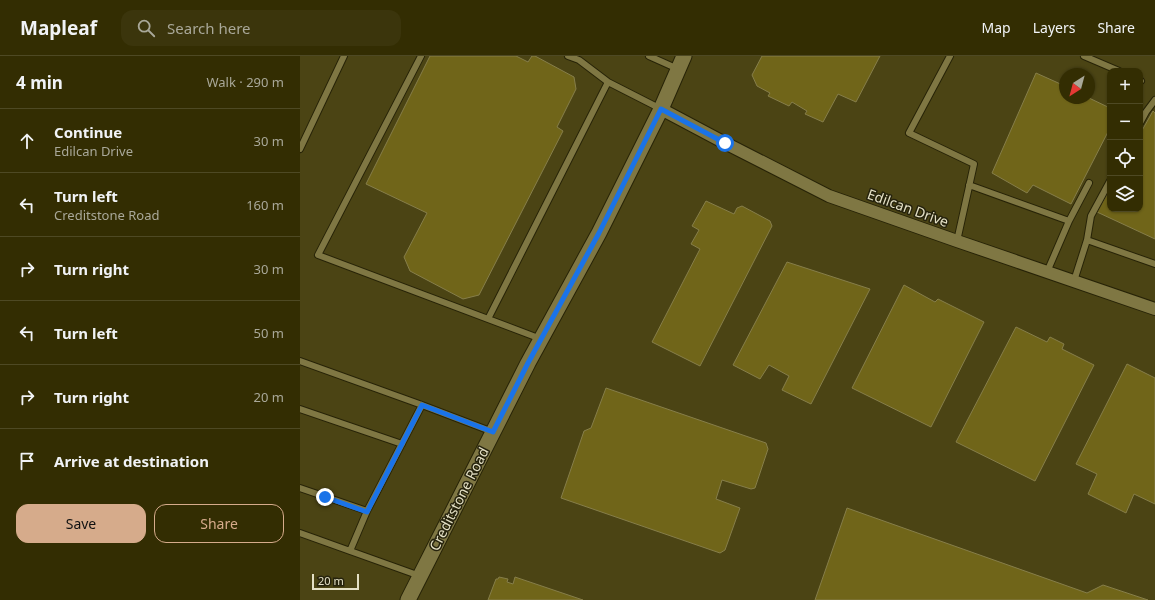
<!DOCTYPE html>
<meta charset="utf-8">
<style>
:root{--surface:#332d02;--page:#3b350c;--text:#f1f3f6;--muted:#a9a899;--line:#4e4924;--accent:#d6ab8b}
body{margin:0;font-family:"Noto Sans",sans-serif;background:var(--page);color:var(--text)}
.controls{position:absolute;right:12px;top:12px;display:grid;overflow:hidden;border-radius:8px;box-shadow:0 1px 3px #0004}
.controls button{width:36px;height:36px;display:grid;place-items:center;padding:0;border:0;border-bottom:1px solid var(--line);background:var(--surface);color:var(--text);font:20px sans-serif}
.compass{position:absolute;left:759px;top:12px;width:36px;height:36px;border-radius:50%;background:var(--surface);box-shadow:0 1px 3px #0004;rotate:216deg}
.scale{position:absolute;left:12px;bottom:10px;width:47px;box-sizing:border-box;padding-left:4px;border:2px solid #e4e0c5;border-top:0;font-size:11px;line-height:14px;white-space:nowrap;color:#e4e0c5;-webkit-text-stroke:3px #26230d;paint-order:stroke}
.stop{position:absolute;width:12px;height:12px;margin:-9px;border:3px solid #1a73e8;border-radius:50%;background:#fff}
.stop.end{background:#1a73e8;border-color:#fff;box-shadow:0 1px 4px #0008}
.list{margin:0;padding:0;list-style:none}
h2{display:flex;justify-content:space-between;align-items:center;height:52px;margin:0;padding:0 16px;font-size:17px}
h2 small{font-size:13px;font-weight:400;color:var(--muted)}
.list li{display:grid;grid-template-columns:26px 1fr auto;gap:12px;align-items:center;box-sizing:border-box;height:64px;padding:0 16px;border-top:1px solid var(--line)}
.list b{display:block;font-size:15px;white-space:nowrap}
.list p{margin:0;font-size:13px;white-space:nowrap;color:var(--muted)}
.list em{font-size:13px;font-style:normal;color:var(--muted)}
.actions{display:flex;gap:8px;padding:12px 16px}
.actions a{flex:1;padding:9px 0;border:1px solid var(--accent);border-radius:12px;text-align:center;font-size:14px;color:var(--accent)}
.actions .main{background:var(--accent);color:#111}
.icon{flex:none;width:22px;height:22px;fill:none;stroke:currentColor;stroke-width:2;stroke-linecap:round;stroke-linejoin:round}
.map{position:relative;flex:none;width:855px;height:544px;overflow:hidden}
header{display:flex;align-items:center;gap:24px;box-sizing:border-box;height:56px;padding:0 20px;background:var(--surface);border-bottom:1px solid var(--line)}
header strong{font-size:19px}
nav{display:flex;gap:22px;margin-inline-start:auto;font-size:14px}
.search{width:280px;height:36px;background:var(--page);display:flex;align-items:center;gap:10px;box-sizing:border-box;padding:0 14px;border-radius:12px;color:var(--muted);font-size:15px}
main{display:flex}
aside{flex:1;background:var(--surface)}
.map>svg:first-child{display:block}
.built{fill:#4b4414;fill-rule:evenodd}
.building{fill:#706519;stroke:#867e4a}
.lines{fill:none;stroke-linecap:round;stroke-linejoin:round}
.service-casing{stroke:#272307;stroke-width:8}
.minor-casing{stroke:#272307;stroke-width:14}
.tertiary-casing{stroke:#272307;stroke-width:17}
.service{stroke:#7f7743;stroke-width:6}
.minor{stroke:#7f7743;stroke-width:12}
.tertiary{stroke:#7f7743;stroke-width:15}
.route{stroke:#1a73e8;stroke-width:5}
.labels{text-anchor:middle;stroke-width:3;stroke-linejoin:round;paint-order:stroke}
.street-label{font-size:14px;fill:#e4e0c5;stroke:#26230d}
</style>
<header>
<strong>Mapleaf</strong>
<div class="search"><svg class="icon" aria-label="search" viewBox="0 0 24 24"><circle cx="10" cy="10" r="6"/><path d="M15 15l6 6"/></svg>Search here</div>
<nav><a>Map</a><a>Layers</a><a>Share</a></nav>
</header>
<main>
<aside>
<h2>4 min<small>Walk · 290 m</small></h2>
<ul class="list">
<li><svg class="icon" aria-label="ahead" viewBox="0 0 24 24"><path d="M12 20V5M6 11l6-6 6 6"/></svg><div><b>Continue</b><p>Edilcan Drive</p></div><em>30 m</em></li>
<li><svg class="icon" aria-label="left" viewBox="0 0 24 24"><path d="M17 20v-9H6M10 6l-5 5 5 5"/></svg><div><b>Turn left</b><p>Creditstone Road</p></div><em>160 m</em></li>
<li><svg class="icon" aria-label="right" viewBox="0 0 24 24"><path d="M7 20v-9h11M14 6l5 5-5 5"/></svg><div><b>Turn right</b></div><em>30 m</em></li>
<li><svg class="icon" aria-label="left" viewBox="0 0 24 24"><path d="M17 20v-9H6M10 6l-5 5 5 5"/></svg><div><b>Turn left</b></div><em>50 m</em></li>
<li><svg class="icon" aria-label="right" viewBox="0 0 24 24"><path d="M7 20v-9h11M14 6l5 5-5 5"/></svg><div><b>Turn right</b></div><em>20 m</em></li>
<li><svg class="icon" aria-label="arrive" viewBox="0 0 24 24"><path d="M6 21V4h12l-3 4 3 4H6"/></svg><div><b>Arrive at destination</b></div></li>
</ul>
<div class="actions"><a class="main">Save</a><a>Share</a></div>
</aside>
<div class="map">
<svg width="855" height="544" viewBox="0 0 855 544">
<rect width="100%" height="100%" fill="#443c02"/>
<path class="built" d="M0 0H855V544H0ZM810 15H840V153H810ZM765 18H789V42H765Z"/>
<path class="building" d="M130 0H216L228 6 232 0H235L274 21 276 33 257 71 263 75 179 239 163 243 110 215 104 201 127 157 66 128Z
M462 0H580L556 46 538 38 523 66 505 58 507 55 492 46 489 50 468 40 470 37 457 30 452 19Z
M736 17 765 30V42H789L810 52V72L771 148 733 129 727 137 692 117Z
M853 55 855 57V183L797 156 810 133V153H840V78Z
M406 145 434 158 437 152 442 150 470 165 472 170 400 310 352 286 400 193 391 188 399 174 392 170Z
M487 206 570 233 511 348 482 334 489 320 469 309 460 323 433 309Z
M604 229 635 246 638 243 684 266 631 371 552 332Z
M716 271 747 286 750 281 764 288 762 293 794 309 735 425 656 386Z
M827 308 855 322V448L834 438 826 457 788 438 797 418 776 408Z
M306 332 466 387 468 393 455 432 451 433 422 424 416 443 440 452 425 494 420 497 261 442 284 375 291 372Z
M547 452 787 537 803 529 848 544H515Z
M199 521 208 523 207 526 213 528 215 521 283 544H188L196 523H198Z"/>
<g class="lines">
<g class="service-casing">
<path id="service" d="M121 0 18 199 241 283
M268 0 279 4 308 26 361 53
M349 0 378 13
M650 0 609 77 674 108 657 185
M784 0 819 15
M840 24 841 25
M840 67 846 56 855 44
M0 93 44 0
M669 129 769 165 747 216
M769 165 789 127
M787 184 791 160 810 125
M774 225 787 184 855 208
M188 263 308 26
M0 305 122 349 193 376
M0 353 102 388
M0 432 67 455 50 495
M67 455 122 349
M0 477 120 520"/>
</g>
<g class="minor-casing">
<path id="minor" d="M361 53 425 87 529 140 657 185 855 253"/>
</g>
<g class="tertiary-casing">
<path id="tertiary" d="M108 544 228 307 299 177 361 53 384 0"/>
</g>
<use href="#service" class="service"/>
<use href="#minor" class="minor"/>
<use href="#tertiary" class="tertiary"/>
</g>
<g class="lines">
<path class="route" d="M25 441 67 456 122 349 193 376 228 307 299 177 361 53 425 87"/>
</g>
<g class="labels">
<g class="street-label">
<text transform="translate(608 152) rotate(20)" y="5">Edilcan Drive</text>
<text transform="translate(159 443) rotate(-63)" y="5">Creditstone Road</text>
</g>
</g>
</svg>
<div class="controls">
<button>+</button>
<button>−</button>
<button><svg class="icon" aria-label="locate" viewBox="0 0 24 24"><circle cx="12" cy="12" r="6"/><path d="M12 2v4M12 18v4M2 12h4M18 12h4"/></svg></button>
<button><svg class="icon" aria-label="layers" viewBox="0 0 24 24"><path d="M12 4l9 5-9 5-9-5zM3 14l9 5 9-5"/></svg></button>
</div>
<svg class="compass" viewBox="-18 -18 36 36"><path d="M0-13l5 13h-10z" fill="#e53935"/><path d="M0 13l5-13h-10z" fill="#a9a899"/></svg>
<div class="scale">20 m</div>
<div class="stop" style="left:425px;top:87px"></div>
<div class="stop end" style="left:25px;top:441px"></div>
</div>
</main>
